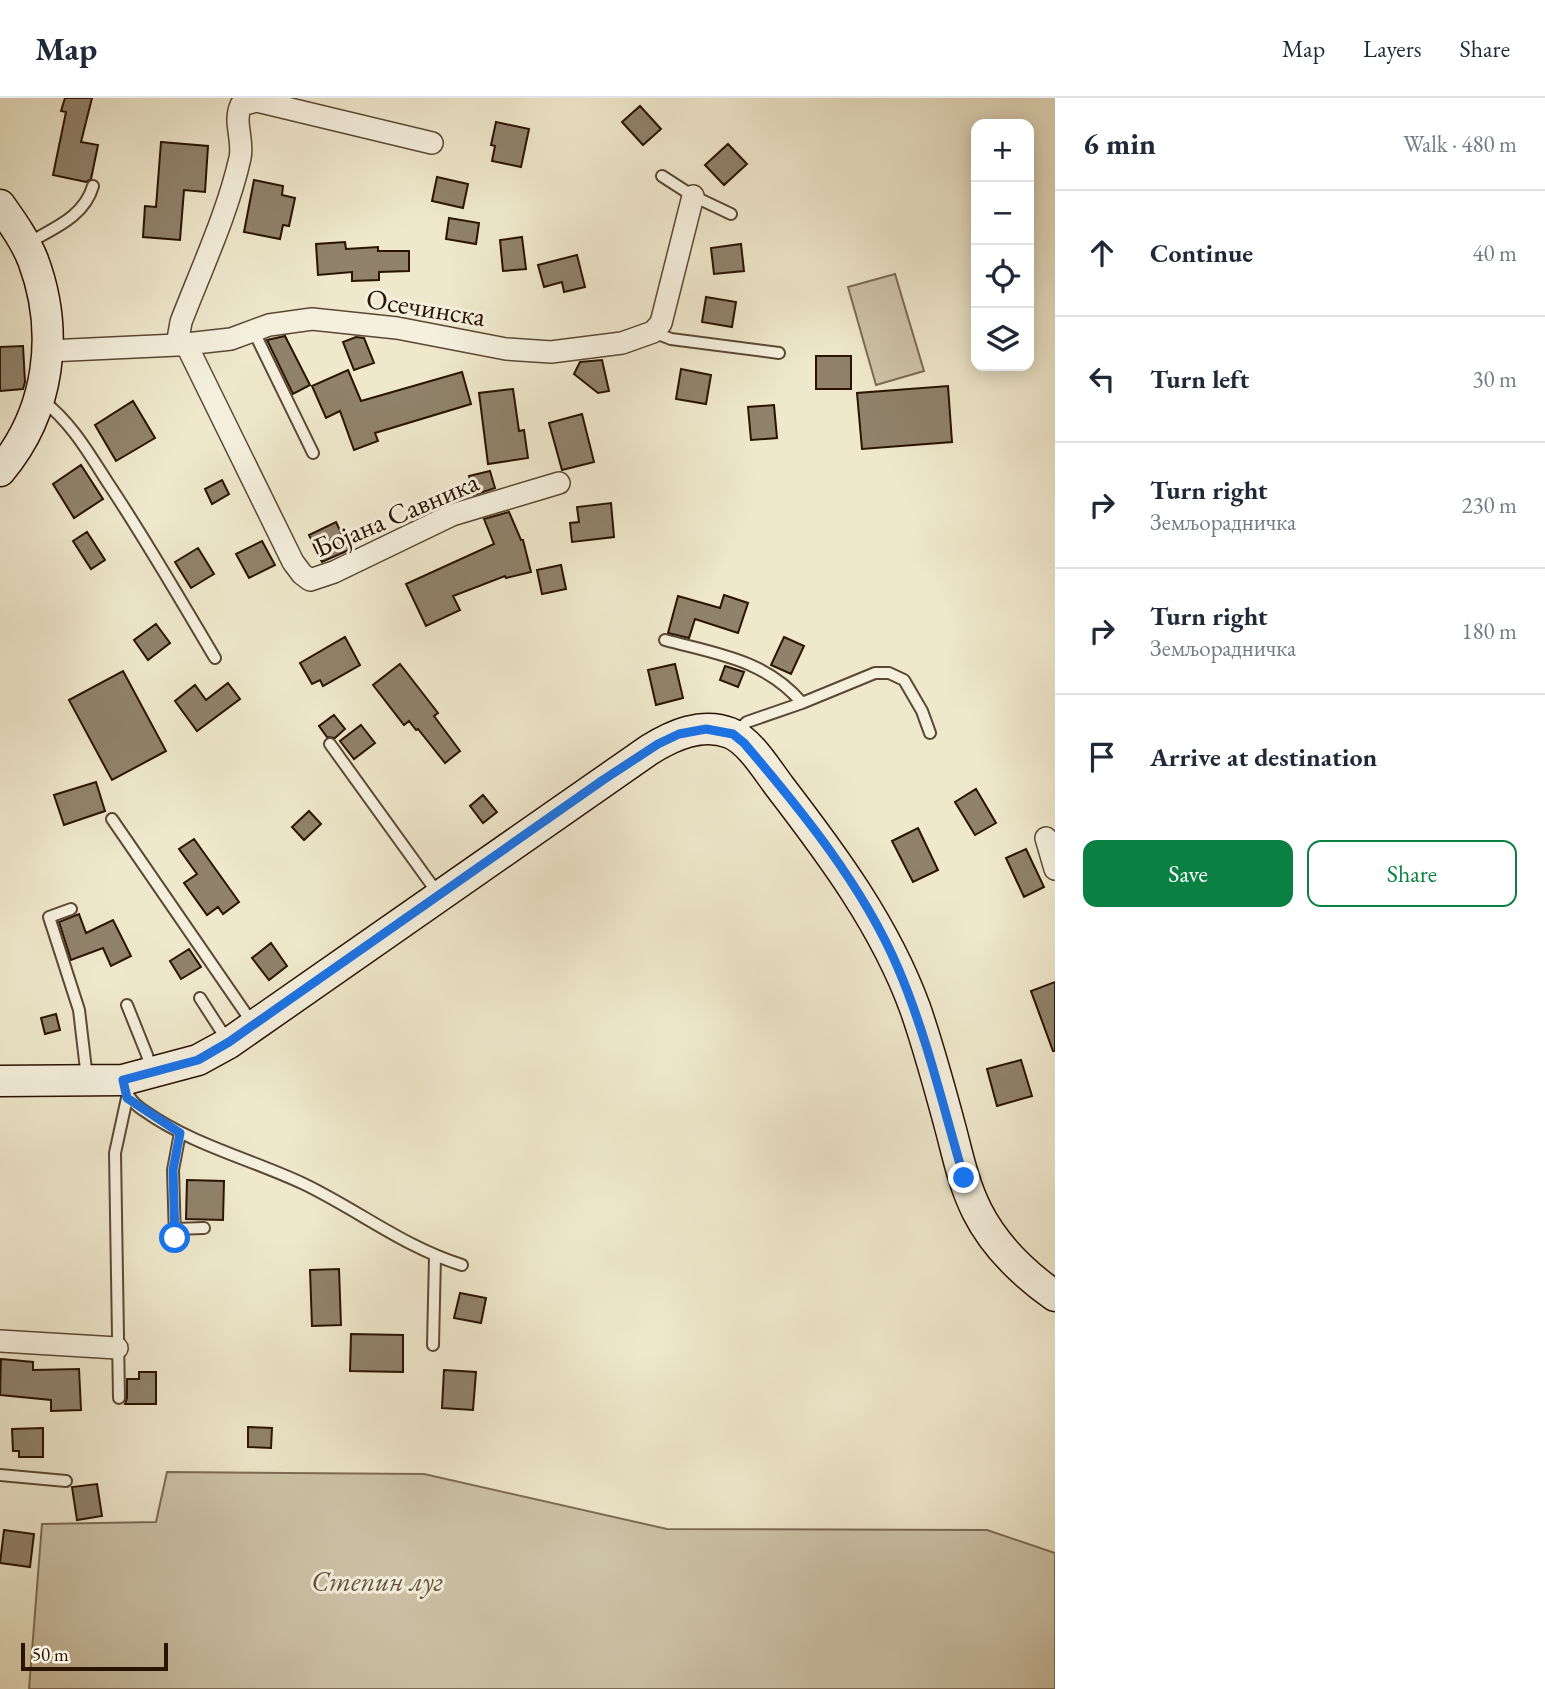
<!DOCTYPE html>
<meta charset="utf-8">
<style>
:root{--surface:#fff;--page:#f2f2f3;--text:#1f2937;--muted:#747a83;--line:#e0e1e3;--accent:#0b8043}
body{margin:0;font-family:"EB Garamond",serif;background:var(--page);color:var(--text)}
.controls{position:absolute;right:21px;top:21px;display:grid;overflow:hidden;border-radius:14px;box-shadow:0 4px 18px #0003}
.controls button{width:63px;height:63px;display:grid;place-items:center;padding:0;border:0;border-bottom:2px solid var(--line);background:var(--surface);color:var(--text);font:35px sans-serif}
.scale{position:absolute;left:21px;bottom:18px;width:147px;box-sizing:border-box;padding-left:7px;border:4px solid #2a1301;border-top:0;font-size:19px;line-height:24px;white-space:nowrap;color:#2a1301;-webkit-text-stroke:5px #f5f0de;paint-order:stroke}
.stop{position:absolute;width:21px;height:21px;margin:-16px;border:5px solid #1a73e8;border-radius:50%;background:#fff}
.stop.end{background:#1a73e8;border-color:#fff;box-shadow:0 2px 7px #0008}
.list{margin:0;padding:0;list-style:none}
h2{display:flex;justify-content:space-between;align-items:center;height:91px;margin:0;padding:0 28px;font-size:30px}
h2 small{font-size:23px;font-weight:400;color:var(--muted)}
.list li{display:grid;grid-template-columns:46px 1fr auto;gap:21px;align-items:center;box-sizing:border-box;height:126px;padding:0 28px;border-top:2px solid var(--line)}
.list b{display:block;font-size:26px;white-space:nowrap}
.list p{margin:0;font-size:23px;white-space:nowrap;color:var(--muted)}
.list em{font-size:23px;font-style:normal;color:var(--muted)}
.actions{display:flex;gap:14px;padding:21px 28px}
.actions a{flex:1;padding:16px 0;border:2px solid var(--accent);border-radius:14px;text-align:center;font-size:24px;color:var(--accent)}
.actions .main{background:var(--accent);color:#fff}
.icon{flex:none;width:38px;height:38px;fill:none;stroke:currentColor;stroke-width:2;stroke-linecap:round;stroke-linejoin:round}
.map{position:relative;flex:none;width:1055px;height:1591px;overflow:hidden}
header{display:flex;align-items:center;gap:42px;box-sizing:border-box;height:98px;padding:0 35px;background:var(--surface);border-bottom:2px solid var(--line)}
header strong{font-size:33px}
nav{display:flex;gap:38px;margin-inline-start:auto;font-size:24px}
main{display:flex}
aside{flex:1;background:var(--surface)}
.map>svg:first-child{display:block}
.green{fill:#cec4a9;stroke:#7c6c55;stroke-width:2}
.building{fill:#90826b;stroke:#2a1301;stroke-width:2}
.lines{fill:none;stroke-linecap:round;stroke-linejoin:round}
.lane-casing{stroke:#5b4834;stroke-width:14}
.street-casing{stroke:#5b4834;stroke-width:24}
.secondary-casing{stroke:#2a1301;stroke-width:33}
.lane{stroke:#f5f0de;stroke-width:10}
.street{stroke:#f5f0de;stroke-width:21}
.secondary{stroke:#f5f0de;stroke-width:30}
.route{stroke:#1a73e8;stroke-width:9}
.labels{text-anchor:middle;stroke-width:6;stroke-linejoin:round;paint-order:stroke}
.street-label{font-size:28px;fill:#2a1301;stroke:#f5f0de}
.park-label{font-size:28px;font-style:italic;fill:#63513c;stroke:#f5f0de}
</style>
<header>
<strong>Map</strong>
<nav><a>Map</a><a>Layers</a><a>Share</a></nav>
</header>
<main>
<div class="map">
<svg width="1055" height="1591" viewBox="0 0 1055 1591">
<rect width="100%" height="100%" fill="#efe8cc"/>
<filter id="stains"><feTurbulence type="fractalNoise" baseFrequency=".00286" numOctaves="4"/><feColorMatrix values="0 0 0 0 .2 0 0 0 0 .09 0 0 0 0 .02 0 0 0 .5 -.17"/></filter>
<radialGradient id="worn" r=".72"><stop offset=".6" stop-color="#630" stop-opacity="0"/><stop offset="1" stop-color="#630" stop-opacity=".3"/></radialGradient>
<path class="green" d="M895 176 924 273 876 287 848 189Z
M167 1374 424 1376 667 1431 987 1432 1055 1455V1591H29L42 1426 156 1424Z"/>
<path class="building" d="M65 0H92L81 44 98 47 91 81 86 84 53 77 66 14 61 13Z
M640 8 661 31 643 47 622 24Z
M496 24 529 31 521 69 492 63 495 48 491 47Z
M161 44 208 48 205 94 184 92 180 142 143 139 145 108 156 109Z
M728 46 747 66 724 87 705 67Z
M437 79 468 86 463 110 432 103Z
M254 82 283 88 282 97 295 100 289 128 283 127 280 141 244 134Z
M449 120 479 125 476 146 446 141Z
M522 139 526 171 503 173 500 142Z
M345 144 346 151 378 149V153H409V173L379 174V182L352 183V174L318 177 316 146Z
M741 146 744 173 714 176 711 150Z
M577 157 585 189 564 194 562 184 544 189 538 167Z
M706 199 736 204 732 229 702 224Z
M285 238 310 287 293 296 267 242Z
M356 239 364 240 374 265 354 272 343 244Z
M23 248 25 284 23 291 0 293V249Z
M816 258H851V291H816Z
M602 262 609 293 598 295 574 276 580 264Z
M681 271 711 277 706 306 676 301Z
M348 272 361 303 462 274 471 306 375 335 378 343 354 352 340 313 326 320 312 288Z
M948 288 952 344 862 351 857 295Z
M513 291 519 333 524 332 528 360 488 366 479 295Z
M133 303 155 340 116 363 95 327Z
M774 307 777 340 751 342 748 309Z
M582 316 594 364 562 372 549 325Z
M81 367 103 401 74 420 53 386Z
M490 373 495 390 474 397 469 378Z
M222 382 229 396 212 406 205 391Z
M611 405 614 439 572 444 570 425 579 424 577 409Z
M509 414 521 442H523L531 474 506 480 505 478 453 498 460 512 426 528 406 486 494 446 484 421Z
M336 424 349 452 322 464 309 437Z
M87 434 105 462 91 471 73 443Z
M262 443 275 467 249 480 236 456Z
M198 450 214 476 191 490 175 464Z
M561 467 566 491 542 496 537 472Z
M724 497 748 505 738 535 695 521 689 540 668 535 678 498 720 510Z
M156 526 170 545 148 562 134 542Z
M345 539 360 567 323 588 320 582 312 586 300 565Z
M784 539 804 548 791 576 771 567Z
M400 566 438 615 434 618 460 653 445 665 418 631 416 632 409 623 404 627 373 587Z
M675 566 683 600 656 607 648 572Z
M725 568 744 574 738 589 720 582Z
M123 573 166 653 112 682 69 602Z
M228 585 240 601 197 633 175 603 195 587 206 602Z
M334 617 345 631 335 640 327 639 319 628Z
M361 627 375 645 354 661 340 643Z
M96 684 105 713 64 727 54 697Z
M976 691 996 725 975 737 955 704Z
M483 697 497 714 483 725 470 708Z
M309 713 321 726 304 742 292 729Z
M918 730 938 772 913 784 892 743Z
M194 741 239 804 223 816 218 809 207 817 184 785 197 776 179 751Z
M1026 751 1044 789 1024 799 1006 760Z
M79 816 86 835 113 822 131 858 111 868 103 850 71 862 59 824Z
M271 845 287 868 269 882 252 860Z
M189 851 201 869 181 881 170 863Z
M1055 884V953H1053L1031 893Z
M56 916 60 932 45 936 41 920Z
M1021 962 1032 998 997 1008 987 971Z
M187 1082 224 1083 223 1122 186 1121Z
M339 1171 341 1227 312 1228 310 1172Z
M460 1195 486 1200 481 1225 454 1220Z
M351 1236 403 1237V1274L350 1273Z
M1 1261 33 1264V1272L79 1271 81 1312 51 1313V1302L0 1297Z
M444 1272 476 1274 473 1312 442 1310Z
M139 1274H156V1306H125L127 1300V1281H139Z
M248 1329 272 1330 271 1350 248 1349Z
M43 1330V1359H19V1353H13L12 1331Z
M97 1386 102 1418 77 1422 72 1389Z
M4 1432 34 1436 30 1469 0 1465Z"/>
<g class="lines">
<g class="lane-casing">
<path id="lane" d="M662 78 693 98 731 116
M28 145C54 130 84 119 93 88
M254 234 313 355
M653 234 671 241 779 255
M42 302C71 324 88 354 108 385 146 442 180 501 215 560
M665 542C717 556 766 562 802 605
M734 636 747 624 802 605 875 575H889L904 582 922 613 930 635
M330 646 439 797
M112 721 253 926
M71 811 49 819 79 912 87 980
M200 900 227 942
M127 907 147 957 151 973
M123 983C127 997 131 1004 143 1012 192 1047 251 1061 304 1086 358 1112 404 1149 462 1167
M175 1131 204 1130
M175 1140 173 1072 180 1035
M433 1247 435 1158
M119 1300 115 1055 127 1000
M0 1377 66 1383"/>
</g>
<g class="street-casing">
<path id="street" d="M186 246 293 464 302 476 310 482 334 474 452 417 559 385
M177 247 181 224C201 172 228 114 240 60 244 42 233 24 241 7L257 3 432 45
M48 253 177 247 231 241 269 227 312 221 397 230 506 251 551 254 622 245 653 234 661 225 693 98
M1046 740 1055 771
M0 1243 117 1250"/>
</g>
<g class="secondary-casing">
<path id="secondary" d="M0 107C12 124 25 142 33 162 60 234 50 314 0 373
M0 983 123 982 198 962 229 945 649 652C673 637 702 624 730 635 750 643 767 672 780 689 833 758 885 828 915 910 929 950 940 991 951 1032 958 1059 964 1087 977 1113 994 1147 1024 1176 1055 1198"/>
</g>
<use href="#lane" class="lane"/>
<use href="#street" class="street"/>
<use href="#secondary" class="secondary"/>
</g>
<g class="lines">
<path class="route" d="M175 1140 173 1072 180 1035 127 1000 123 982 198 962 229 944 603 682 658 646 679 636 706 631 733 636 744 645C802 713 863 788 898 870 927 938 943 1009 964 1080"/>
</g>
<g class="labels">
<g class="street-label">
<text transform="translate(426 209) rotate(9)" y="10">Осечинска</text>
<text transform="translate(396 416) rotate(-23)" y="10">Бојана Савника</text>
</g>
<g class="park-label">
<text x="377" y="1493">Степин луг</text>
</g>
</g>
<rect width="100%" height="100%" filter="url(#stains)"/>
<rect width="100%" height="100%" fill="url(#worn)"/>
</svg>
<div class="controls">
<button>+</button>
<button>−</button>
<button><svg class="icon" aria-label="locate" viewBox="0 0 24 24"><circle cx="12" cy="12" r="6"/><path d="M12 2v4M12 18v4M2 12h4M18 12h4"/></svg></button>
<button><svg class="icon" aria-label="layers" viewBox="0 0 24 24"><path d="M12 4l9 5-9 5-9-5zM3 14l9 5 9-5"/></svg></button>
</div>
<div class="scale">50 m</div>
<div class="stop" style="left:175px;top:1140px"></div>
<div class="stop end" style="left:964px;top:1080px"></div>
</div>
<aside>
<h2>6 min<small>Walk · 480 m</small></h2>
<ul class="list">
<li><svg class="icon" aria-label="ahead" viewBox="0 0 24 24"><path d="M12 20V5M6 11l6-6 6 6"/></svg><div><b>Continue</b></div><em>40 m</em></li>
<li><svg class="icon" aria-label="left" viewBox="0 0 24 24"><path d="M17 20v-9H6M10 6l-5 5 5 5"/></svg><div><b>Turn left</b></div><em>30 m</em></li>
<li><svg class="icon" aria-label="right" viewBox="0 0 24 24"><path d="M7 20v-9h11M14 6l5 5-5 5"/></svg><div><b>Turn right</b><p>Земљорадничка</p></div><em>230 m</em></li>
<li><svg class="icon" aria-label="right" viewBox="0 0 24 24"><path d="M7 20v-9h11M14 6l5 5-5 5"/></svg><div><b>Turn right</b><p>Земљорадничка</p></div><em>180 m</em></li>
<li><svg class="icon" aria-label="arrive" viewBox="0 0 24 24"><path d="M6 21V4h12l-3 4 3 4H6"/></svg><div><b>Arrive at destination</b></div></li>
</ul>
<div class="actions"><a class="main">Save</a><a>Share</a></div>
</aside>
</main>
